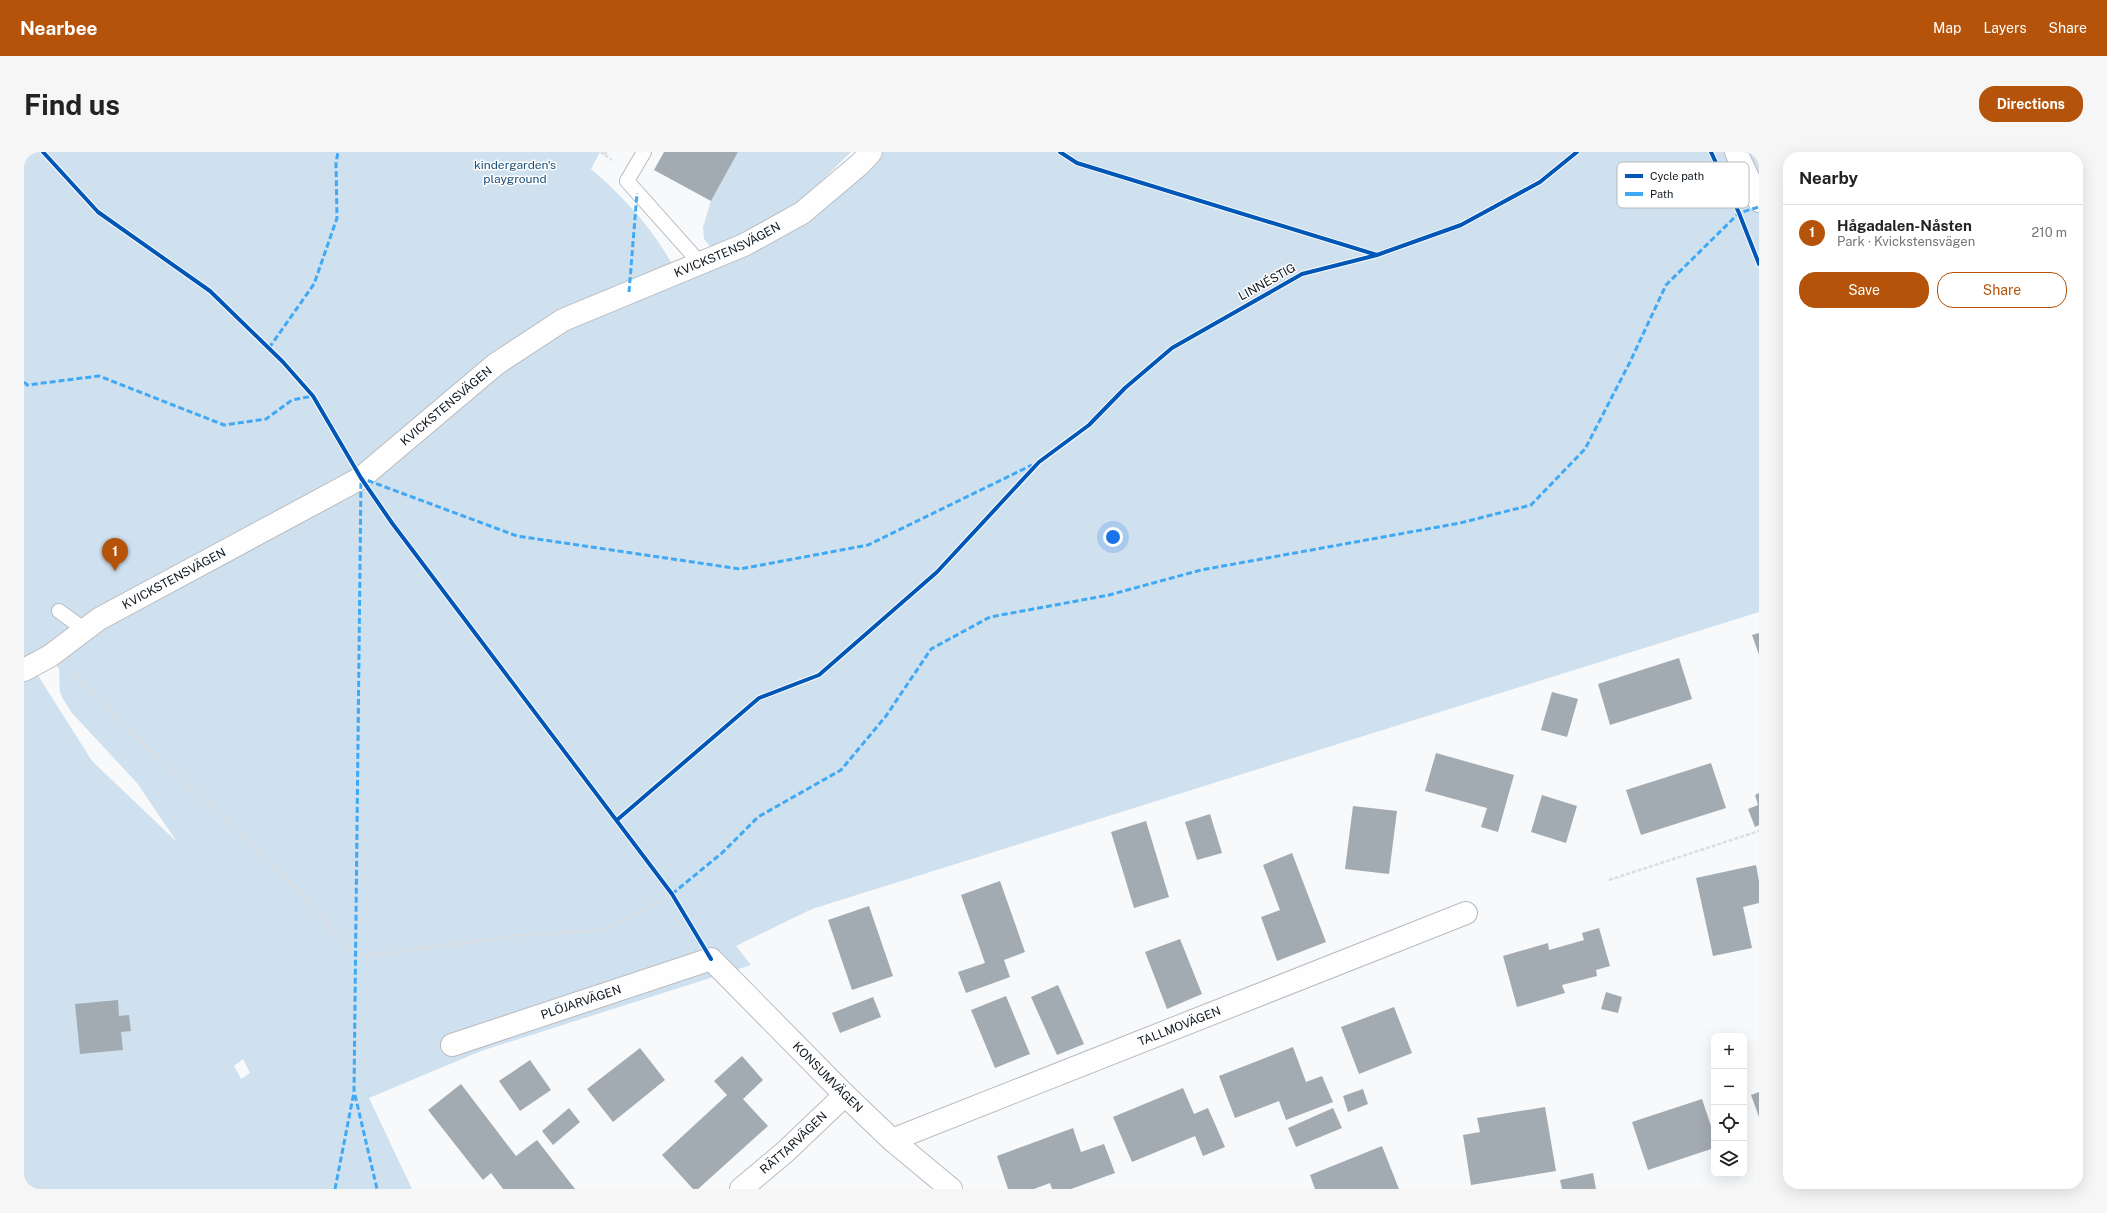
<!DOCTYPE html>
<meta charset="utf-8">
<style>
:root{--surface:#fff;--page:#f6f6f6;--text:#222;--muted:#767676;--line:#e0e0e0;--accent:#b45309}
body{margin:0;font-family:"Public Sans",sans-serif;background:var(--page);color:var(--text)}
.controls{position:absolute;right:12px;bottom:12px;display:grid;overflow:hidden;border-radius:8px;box-shadow:0 4px 16px #0002}
.controls button{width:36px;height:36px;display:grid;place-items:center;padding:0;border:0;border-bottom:1px solid var(--line);background:var(--surface);color:var(--text);font:20px sans-serif}
.you{position:absolute;left:1089px;top:385px;width:14px;height:14px;margin:-10px;border:3px solid #fff;border-radius:50%;background:#1a73e8;box-shadow:0 0 0 6px #1a73e833}
.badge{display:grid;place-items:center;width:26px;height:26px;border-radius:50%;background:var(--accent);color:#fff;font-size:13px;font-weight:700}
.pin{position:absolute;translate:-50% -33px;filter:drop-shadow(0 1px 2px #0008)}
.pin::after{content:'';position:absolute;top:21px;width:14px;height:12px;background:inherit;clip-path:polygon(0 0,100% 0,50% 100%)}
.list{margin:0;padding:0;list-style:none}
h2{display:flex;justify-content:space-between;align-items:center;height:52px;margin:0;padding:0 16px;font-size:17px}
h2 small{font-size:13px;font-weight:400;color:var(--muted)}
.list li{display:grid;grid-template-columns:26px 1fr auto;gap:12px;align-items:center;box-sizing:border-box;height:56px;padding:0 16px;border-top:1px solid var(--line)}
.list b{display:block;font-size:15px;white-space:nowrap}
.list p{margin:0;font-size:13px;white-space:nowrap;color:var(--muted)}
.list em{font-size:13px;font-style:normal;color:var(--muted)}
.actions{display:flex;gap:8px;padding:12px 16px}
.actions a{flex:1;padding:9px 0;border:1px solid var(--accent);border-radius:16px;text-align:center;font-size:14px;color:var(--accent)}
.actions .main{background:var(--accent);color:#fff}
.icon{flex:none;width:22px;height:22px;fill:none;stroke:currentColor;stroke-width:2;stroke-linecap:round;stroke-linejoin:round}
.map{position:relative;flex:none;width:1735px;height:1037px;overflow:hidden;border-radius:16px}
header{display:flex;align-items:center;gap:24px;box-sizing:border-box;height:56px;padding:0 20px;background:var(--accent);color:#fff}
header strong{font-size:19px}
nav{display:flex;gap:22px;margin-inline-start:auto;font-size:14px}
.intro{display:flex;align-items:center;justify-content:space-between;box-sizing:border-box;height:96px;padding:0 24px}
h1{margin:0;font-size:28px}
.button{padding:10px 18px;border-radius:16px;background:var(--accent);color:#fff;font-size:14px;font-weight:700}
main{display:flex;gap:24px;padding:0 24px}
aside{flex:1;background:var(--surface);border-radius:16px;box-shadow:0 4px 16px #0002}
.map>svg:first-child{display:block}
.green{fill:#cfe0ef;fill-rule:evenodd}
.building{fill:#a3abb2}
.lines{fill:none;stroke-linecap:round;stroke-linejoin:round}
.service-casing{stroke:#b8bcc1;stroke-width:16}
.minor-casing{stroke:#b8bcc1;stroke-width:24}
.tertiary-casing{stroke:#b8bcc1;stroke-width:24}
.path{stroke:#dcddde;stroke-width:2.5;stroke-dasharray:4 2;stroke-linecap:butt}
.service{stroke:#fefefe;stroke-width:14}
.minor{stroke:#fefefe;stroke-width:22}
.tertiary{stroke:#fefefe;stroke-width:22}
.quiet{stroke:#3fa9f5;stroke-width:3;stroke-dasharray:6 3;stroke-linecap:butt}
.cycleway-casing{stroke:#fff;stroke-width:6}
.cycleway{stroke:#0057b8;stroke-width:4}
.labels{text-anchor:middle;stroke-width:3;stroke-linejoin:round;paint-order:stroke}
.park-label{font-size:12px;fill:#174d79;stroke:#fff}
.street-label{font-size:12px;fill:#10181f;stroke:#fff}
.key{fill:#fff;stroke:#b7babc;stroke-width:1}
.key-label{font-size:11px;fill:#10181f}
</style>
<header>
<strong>Nearbee</strong>
<nav><a>Map</a><a>Layers</a><a>Share</a></nav>
</header>
<div class="intro"><h1>Find us</h1><a class="button">Directions</a></div>
<main>
<div class="map">
<svg width="1735" height="1037" viewBox="0 0 1735 1037">
<rect width="100%" height="100%" fill="#f7f9fb"/>
<path class="green" d="M0 0H576L567 17C599 44 634 82 652 120L720 93 847 0H1735V460L788 757 712 794 727 813 457 899 345 946 388 1037H0ZM31 511 35 517 36 540 39 547 48 561 113 631 153 690 68 609 13 522ZM219 907 226 921 217 927 210 914Z
M714 0H827L782 44 733 76 687 95 680 87 679 75 687 49Z"/>
<path class="building" d="M640 0H714L687 49 630 18Z
M1735 481V503L1728 483Z
M1655 506 1668 547 1586 573 1574 532Z
M1528 540 1554 547 1543 585 1517 578Z
M1412 601 1490 623 1474 680 1457 675 1463 656 1401 639Z
M1687 611 1702 656 1617 683 1602 638Z
M1735 641V673L1731 675 1724 657 1734 653 1731 643Z
M1518 643 1553 654 1542 691 1507 680Z
M1329 654 1373 659 1365 722 1321 717Z
M1186 662 1198 701 1173 708 1161 670Z
M1122 669 1145 745 1110 756 1087 680Z
M1268 701 1302 790 1253 809 1237 765 1256 758 1239 713Z
M1732 713 1735 729V751L1719 755 1728 796 1689 804 1672 726Z
M976 729 1001 800 980 808 986 825 942 841 934 820 961 811 937 743Z
M845 754 869 824 828 838 804 768Z
M1575 776 1586 814 1572 818 1573 824 1538 833 1541 841 1493 855 1479 804 1524 791 1525 798 1560 788 1558 781Z
M1156 787 1178 842 1143 857 1121 800Z
M1034 833 1060 892 1033 903 1007 845Z
M1582 840 1598 845 1594 861 1577 857Z
M982 844 1006 902 971 916 947 858Z
M849 845 857 865 816 881 808 861Z
M94 848 95 864 105 863 107 879 97 880 99 898 56 902 51 852Z
M1370 855 1388 901 1335 922 1317 875Z
M1269 895 1282 930 1298 924 1309 950 1262 968 1255 949 1211 966 1195 924Z
M616 896 641 928 589 970 563 937Z
M718 904 739 928 719 947 744 974 674 1037H669L638 1003 703 943 690 929Z
M506 908 527 938 496 959 475 929Z
M437 932 492 1004 513 988 551 1037H479L467 1021 459 1028 404 958Z
M1159 936 1170 962 1184 956 1201 995 1179 1004 1171 984 1108 1010 1089 965Z
M1339 937 1344 952 1324 960 1319 944Z
M1735 940V965L1727 943Z
M1678 947 1690 983V996L1624 1018 1608 970Z
M1521 955 1532 1019 1447 1033 1439 983 1456 980 1453 966Z
M545 956 556 970 529 993 518 979Z
M1309 956 1318 976 1272 995 1264 976Z
M1049 976 1057 1000 1080 992 1091 1021 1047 1037H1028L1026 1031 1010 1037H984L973 1004Z
M1358 994 1375 1037H1291L1286 1023Z
M1569 1021 1572 1037H1538L1536 1028Z"/>
<g class="lines">
<g class="service-casing">
<path id="service" d="M620 0 603 29 676 111
M35 459 61 478"/>
</g>
<g class="minor-casing">
<g id="minor">
<path id="s1" d="M0 518 26 504 75 467 337 326 472 212 539 168 720 93 778 61 836 12 847 0"/>
<path id="s2" d="M428 893 687 807 821 943 868 988 927 1037"/>
<path id="s3" d="M868 988 1442 761"/>
<path id="s4" d="M717 1037 761 1000 821 943"/>
</g>
</g>
<g class="tertiary-casing">
<path id="tertiary" d="M1712 0 1735 49"/>
</g>
<path class="path" d="M577 0 581 3 582 0
M581 3 588 8
M46 524 54 526 104 577 262 725 332 804 383 799 485 784 577 778 648 742
M1585 728 1735 679"/>
<use href="#service" class="service"/>
<use href="#minor" class="minor"/>
<use href="#tertiary" class="tertiary"/>
<path class="quiet" d="M605 140 613 41
M245 196 290 132 313 66 312 11 314 0
M0 230 3 233 75 224 200 273 242 267 268 248 289 244
M648 742 698 701 734 665 817 618 862 564 907 497 966 465 1085 443 1177 418 1436 371 1507 353 1561 297 1606 210 1642 133 1715 61 1735 55
M331 943 353 1037
M311 1037 330 940 337 326 493 384 716 417 844 393 1008 313"/>
<g class="cycleway-casing">
<path id="cycleway" d="M19 0 74 60 186 139 259 210 289 244 337 326 368 371 648 742 687 807
M1036 0 1053 11 1353 103
M1687 0 1715 61 1735 112
M593 668 735 546 795 523 913 420 1015 310 1065 273 1101 236 1148 196 1278 122 1353 103 1437 73 1516 30 1553 0"/>
</g>
<use href="#cycleway" class="cycleway"/>
</g>
<g class="labels">
<g class="park-label">
<text x="491" y="17">kindergarden's<tspan x="491" dy="14">playground</tspan></text>
</g>
<g class="street-label">
<text dy="4" stroke="none"><textPath href="#s1" startOffset="824">KVICKSTENSVÄGEN</textPath></text>
<text transform="translate(1243 130) rotate(-29)" y="4">LINNÉSTIG</text>
<text dy="4" stroke="none"><textPath href="#s1" startOffset="500">KVICKSTENSVÄGEN</textPath></text>
<text dy="4" stroke="none"><textPath href="#s1" startOffset="176">KVICKSTENSVÄGEN</textPath></text>
<text dy="4" stroke="none"><textPath href="#s2" startOffset="136">PLÖJARVÄGEN</textPath></text>
<text dy="4" stroke="none"><textPath href="#s3" startOffset="309">TALLMOVÄGEN</textPath></text>
<text dy="4" stroke="none"><textPath href="#s2" startOffset="439">KONSUMVÄGEN</textPath></text>
<text dy="4" stroke="none"><textPath href="#s4" startOffset="70">RÄTTARVÄGEN</textPath></text>
</g>
</g>
<rect x="1593" y="10" width="132" height="46" rx="6" class="key"/>
<rect x="1601" y="22" width="18" height="4" fill="#0057b8"/>
<rect x="1601" y="40" width="18" height="4" fill="#3fa9f5"/>
<g class="key-label">
<text x="1626" y="28">Cycle path</text>
<text x="1626" y="46">Path</text>
</g>
</svg>
<div class="controls">
<button>+</button>
<button>−</button>
<button><svg class="icon" aria-label="locate" viewBox="0 0 24 24"><circle cx="12" cy="12" r="6"/><path d="M12 2v4M12 18v4M2 12h4M18 12h4"/></svg></button>
<button><svg class="icon" aria-label="layers" viewBox="0 0 24 24"><path d="M12 4l9 5-9 5-9-5zM3 14l9 5 9-5"/></svg></button>
</div>
<div class="you"></div>
<div class="pin badge" style="left:91px;top:419px">1</div>
</div>
<aside>
<h2>Nearby<small></small></h2>
<ul class="list">
<li><span class="badge">1</span><div><b>Hågadalen-Nåsten</b><p>Park · Kvickstensvägen</p></div><em>210 m</em></li>
</ul>
<div class="actions"><a class="main">Save</a><a>Share</a></div>
</aside>
</main>
